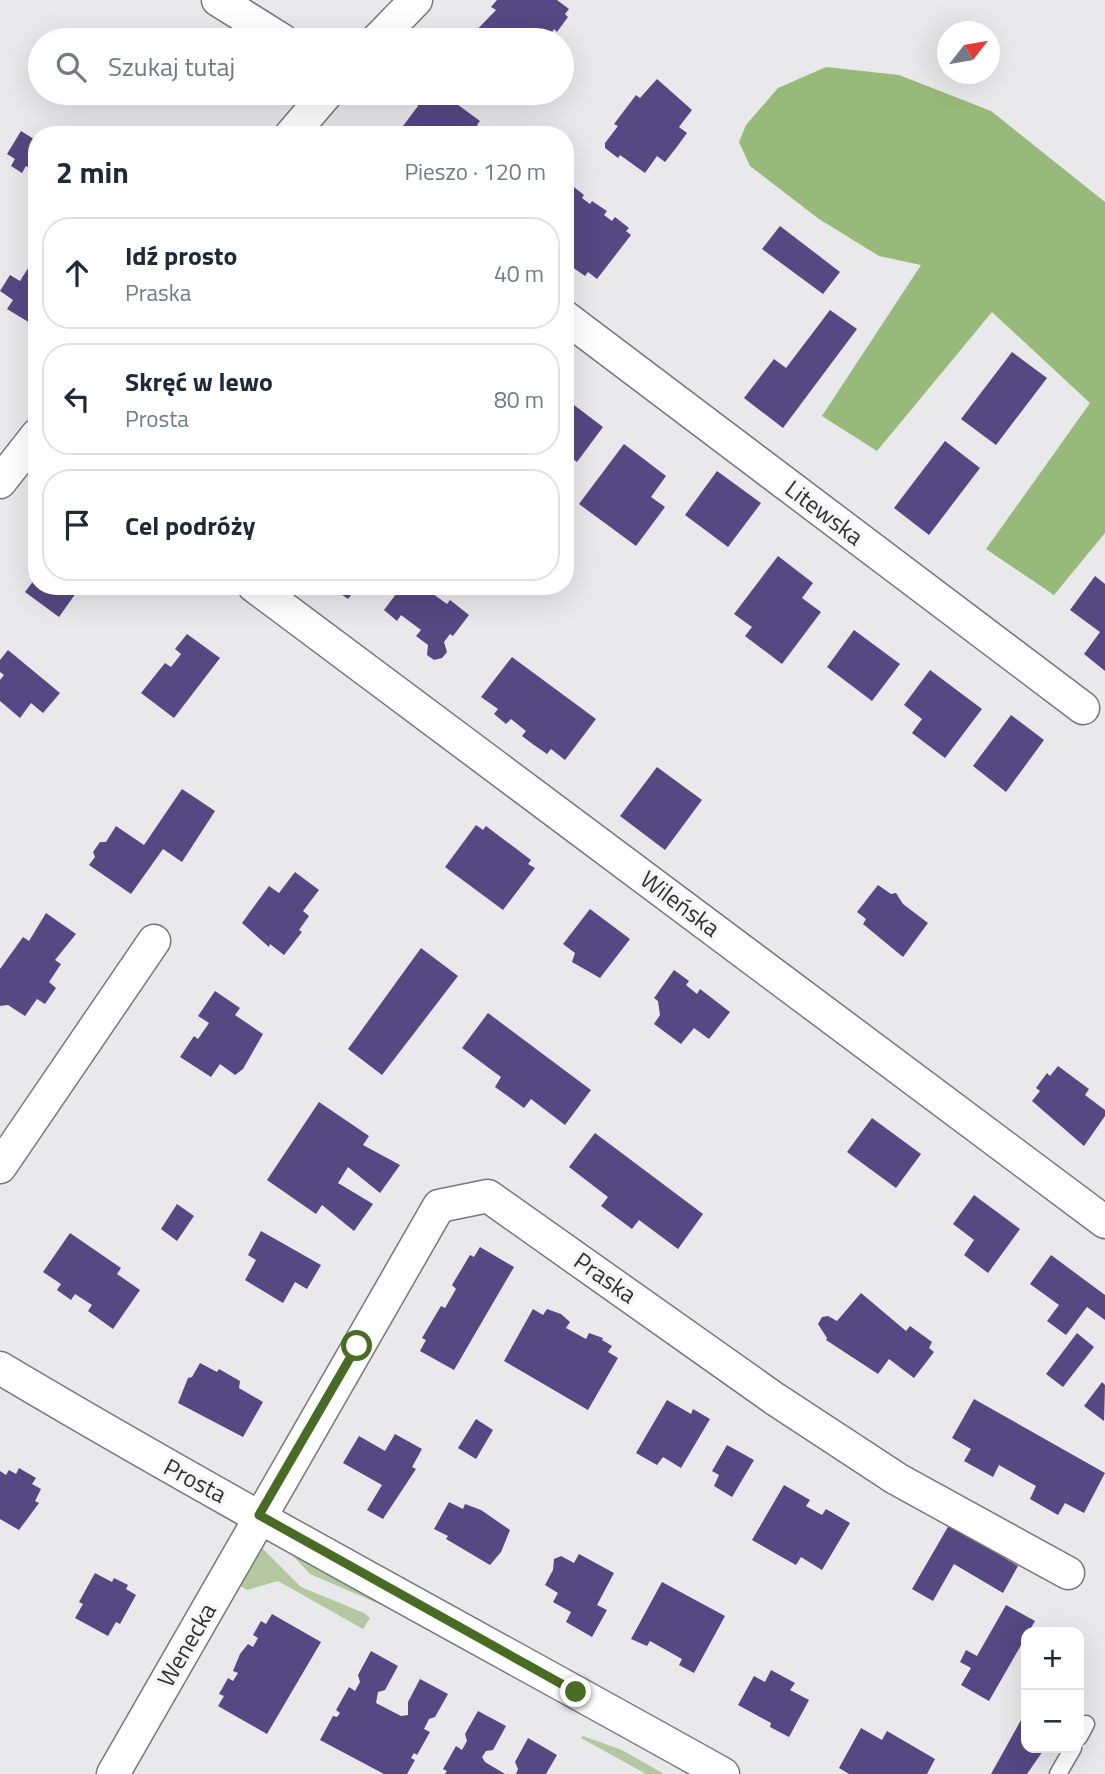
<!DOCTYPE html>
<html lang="pl">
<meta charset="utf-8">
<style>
:root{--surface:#fff;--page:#f6f6f7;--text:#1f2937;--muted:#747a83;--line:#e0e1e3}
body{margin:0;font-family:"Titillium Web",sans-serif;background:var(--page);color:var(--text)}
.controls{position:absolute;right:21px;bottom:21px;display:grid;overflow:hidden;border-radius:14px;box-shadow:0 7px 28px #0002}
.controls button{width:63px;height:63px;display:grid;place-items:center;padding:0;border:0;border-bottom:2px solid var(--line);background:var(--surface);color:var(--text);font:35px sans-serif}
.compass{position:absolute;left:937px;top:21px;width:63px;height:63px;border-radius:50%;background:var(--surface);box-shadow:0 7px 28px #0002;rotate:59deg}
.stop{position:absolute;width:21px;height:21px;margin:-16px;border:5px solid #496c24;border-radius:50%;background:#fff}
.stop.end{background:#496c24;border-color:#fff;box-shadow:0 2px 7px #0008}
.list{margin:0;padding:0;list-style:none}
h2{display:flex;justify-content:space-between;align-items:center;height:91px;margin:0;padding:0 28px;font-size:30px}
h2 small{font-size:23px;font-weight:400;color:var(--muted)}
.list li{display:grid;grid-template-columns:46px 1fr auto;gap:21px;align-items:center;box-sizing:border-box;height:112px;margin:0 14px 14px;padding:0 14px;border:2px solid var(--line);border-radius:28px}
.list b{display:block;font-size:26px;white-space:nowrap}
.list p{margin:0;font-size:23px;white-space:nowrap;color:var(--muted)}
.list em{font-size:23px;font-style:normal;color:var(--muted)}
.icon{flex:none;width:38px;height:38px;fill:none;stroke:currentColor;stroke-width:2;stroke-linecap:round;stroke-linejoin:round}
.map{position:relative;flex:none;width:1105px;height:1774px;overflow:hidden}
.search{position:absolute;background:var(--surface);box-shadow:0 7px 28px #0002;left:28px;top:28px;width:546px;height:77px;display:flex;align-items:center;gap:18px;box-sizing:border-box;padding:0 24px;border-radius:38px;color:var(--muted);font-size:26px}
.panel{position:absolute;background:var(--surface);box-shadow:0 7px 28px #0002;left:28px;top:126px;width:546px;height:469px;border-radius:28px}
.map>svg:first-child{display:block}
.green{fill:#b3c8a1}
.forest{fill:#97b979}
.building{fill:#554883}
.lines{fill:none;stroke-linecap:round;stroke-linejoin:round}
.lane-casing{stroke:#77777a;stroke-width:19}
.street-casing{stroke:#77777a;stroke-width:35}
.lane{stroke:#fff;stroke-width:16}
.street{stroke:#fff;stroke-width:32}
.route{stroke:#496c24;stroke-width:9}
.labels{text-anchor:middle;stroke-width:7;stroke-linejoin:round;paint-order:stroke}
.street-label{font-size:24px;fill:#303031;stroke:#f6f6f9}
</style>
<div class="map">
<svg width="1105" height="1774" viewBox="0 0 1105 1774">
<rect width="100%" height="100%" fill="#e9e9ec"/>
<path class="green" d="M283 1545 391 1607V1609L310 1574Z
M262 1548 301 1587 364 1613 370 1618 363 1629 278 1581 247 1590 236 1583 253 1555Z
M583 1736 622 1750 664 1774H646L581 1738Z"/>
<path class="forest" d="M826 67 899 75 991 111 1105 202V533L1054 595 986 549 1090 403 992 312 877 451 822 416 921 265 879 256 819 219 750 166 739 142 746 125 778 88Z"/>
<path class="building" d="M497 0H557L569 9 565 14 568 17 557 32 554 29 549 37 550 40H467L496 10 491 7Z
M657 79 692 110 679 127 687 133 676 148 665 162 657 156 645 173 620 155 618 158 605 148V143L618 126 614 124 636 95 640 98Z
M421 93H434L448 103 450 99 480 121 477 125 489 135H407L400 130 418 106 417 98Z
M21 131 37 141V172L26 166 22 173 11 166 15 159 7 154Z
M570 184 584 195 582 198 590 204 592 201 607 211 604 215 612 221 615 217 629 228 626 231 631 235 597 279 588 272 585 276 565 262V185L568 187Z
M780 226 840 272 823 294 762 249Z
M37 254V323L35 326 7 309 13 300 0 291 10 275 20 281Z
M830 310 857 329 783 428 744 398 774 359 786 368Z
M1012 352 1047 378 996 445 961 419Z
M574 405 603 427 577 462 565 454V416Z
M945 441 980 468 929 535 894 508Z
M624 444 666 476 651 497 665 507 636 546 579 504Z
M717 471 761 503 728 547 685 515Z
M778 556 813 583 802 598 821 612 782 664 745 636 752 627 734 614Z
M37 576V586H81L59 617 25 592Z
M1095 576 1105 584V671L1084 654 1100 632 1070 610Z
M323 586H358L348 599 335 590 332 594Z
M402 586H422L447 604 450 600 469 615 453 636 450 634 444 642 447 652 442 658 434 660 427 655 428 645 416 636 421 630 401 615 397 621 384 610Z
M854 630 900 664 872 701 827 667Z
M187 634 220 658 174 718 141 693 165 663 171 667 181 654 175 649Z
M8 650 60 693 43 713 31 703 20 718 0 701V680L4 675 0 672V660Z
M512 657 596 719 565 760 551 749 547 754 534 745 522 736 526 731 511 719 506 724 494 714 498 709 481 697Z
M930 670 982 709 945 758 912 733 922 719 904 705Z
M1011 715 1044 740 1006 792 973 766Z
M657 767 702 800 665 850 620 816Z
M182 789 215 811 182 862 163 849 131 894 89 865 95 857 93 852 100 842H106L116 826 144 845Z
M476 825 483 830 486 826 531 860 528 864 535 868 503 910 445 867Z
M295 872 319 890 303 911 309 916 299 930 302 932 284 955 270 944 269 947 242 923 269 886 279 893Z
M878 885 891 894 896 893 903 904 928 923 903 957 863 924 866 919 857 912Z
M590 909 630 939 600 978 572 962 575 953 563 944Z
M46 913 76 934 55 960 61 964 49 982 56 988 45 1004 37 999 25 1016 8 1005 0 1006V969L23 937 29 941Z
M421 948 458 976 382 1075 348 1049Z
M674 970 689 981 686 985 697 994 700 989 730 1012 709 1039 694 1028 681 1044 654 1024 660 1015 658 1001 654 998Z
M215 991 240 1008 235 1015 263 1034 243 1069 235 1075 220 1064 211 1077 180 1057 194 1036 198 1039 209 1023 198 1016Z
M488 1013 591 1090 565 1125 531 1099 524 1108 509 1097 495 1087 501 1077 462 1048Z
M1058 1066 1089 1089 1085 1095 1105 1110V1116L1084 1146 1032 1101 1040 1091 1036 1088 1047 1073 1050 1076Z
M319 1102 369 1136 363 1145 400 1165 380 1193 348 1167 338 1183 373 1204 354 1231 322 1205 316 1214 267 1180Z
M872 1118 921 1154 896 1188 847 1152Z
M595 1133 703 1214 678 1249 639 1220 632 1229 601 1206 608 1197 569 1167Z
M974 1195 1020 1229 988 1273 964 1255 974 1240 953 1224Z
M177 1204 194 1216 177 1241 161 1229Z
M261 1231 321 1265 307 1289 295 1282 283 1303 245 1280 256 1260 248 1255Z
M70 1233 121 1268 117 1274 140 1290 113 1329 88 1311 92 1305 75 1294 71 1300 57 1290 61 1284 43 1272Z
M480 1247 514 1267 454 1370 420 1351 426 1340 422 1338 441 1306 445 1308 456 1289 452 1285 470 1255 474 1257Z
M1051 1255 1105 1295V1320L1087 1307 1066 1335 1047 1321 1059 1305 1030 1284Z
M861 1293 906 1331 910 1326 932 1342 929 1348 934 1352 914 1378 889 1359 878 1374 826 1340 827 1338 818 1324 822 1317 828 1316 837 1321Z
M533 1309 543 1315 547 1309 561 1314 570 1322 566 1328 586 1339 589 1333 603 1338 602 1340 612 1346 608 1352 618 1358 588 1410 504 1361Z
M1077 1333 1094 1347 1063 1387 1046 1374Z
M200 1363 217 1372 219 1369 240 1381 239 1388 263 1402 243 1437 178 1403 188 1378 192 1377Z
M1102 1382 1105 1385 1104 1421 1084 1406Z
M974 1399 1105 1473 1084 1513 1065 1503 1058 1515 1030 1499 1036 1486 999 1465 993 1477 964 1461 971 1449 952 1438Z
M667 1400 691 1414 693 1409 710 1419 681 1468 663 1457 657 1465 636 1453Z
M476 1419 493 1430 476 1459 458 1448Z
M395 1434 422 1449 412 1467 416 1469 383 1519 367 1510 382 1485 343 1463 359 1436 385 1451Z
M727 1445 754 1460 732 1497 714 1486 719 1475 712 1471Z
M19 1468 36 1478 32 1484 41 1489 35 1501 39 1503 19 1530 0 1519V1471L6 1475 9 1470 16 1474Z
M784 1485 810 1500 806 1506 822 1515 826 1509 850 1523 822 1570 801 1557 796 1565 752 1540Z
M449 1502 463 1509 465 1504 481 1510 510 1530 501 1552 490 1565 446 1539 448 1536 434 1529Z
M949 1525 1018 1566 1003 1593 954 1564 933 1601 912 1589Z
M579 1554 614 1573 597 1605 607 1610 592 1637 566 1622 571 1612 553 1602 558 1593 545 1585 553 1570 554 1559 561 1556 574 1563Z
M95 1573 112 1582 114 1578 128 1585 126 1589 136 1595 120 1624 116 1622 108 1636 75 1618 83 1604 79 1602Z
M662 1582 725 1616 694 1673 679 1665 682 1659 650 1641 647 1646 631 1639Z
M1006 1605 1035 1621 989 1701 961 1685 971 1668 960 1662 966 1650 977 1656Z
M272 1614 321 1642 267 1734 218 1706 224 1696 219 1694 228 1678 233 1681 238 1673 233 1671 240 1654 248 1644 253 1647 258 1638 253 1635 261 1621 266 1624Z
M371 1651 398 1666 385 1690 378 1692 376 1703 401 1716 408 1715V1702L420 1679 448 1694 435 1717 429 1719 424 1729 430 1732 417 1755 414 1753 411 1758 415 1760 407 1774H384L320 1740 333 1716 337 1717 340 1713 336 1710 349 1687 355 1691 360 1682 358 1675Z
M771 1670 795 1683 790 1690 809 1700 789 1737 770 1727 771 1723 738 1705 754 1676 765 1682Z
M478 1711 506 1726 493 1750 486 1751 482 1757 485 1762 505 1774H445L447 1771 443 1769 456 1746 462 1750 467 1741 465 1734Z
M1026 1711V1748H1045L1027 1774H991Z
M861 1728 882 1740 887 1731 935 1759 927 1774H849L839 1768Z
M528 1738 557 1755 546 1774H516L518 1769 515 1762Z"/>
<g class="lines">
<g class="lane-casing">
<path id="lane" d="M1079 1737 1086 1724
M1058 1774 1073 1748"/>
</g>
<g class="street-casing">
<path id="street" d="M218 0 282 40
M377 40 416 0
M291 135 327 93
M565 317 1083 708
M0 482 37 435
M254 586 1105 1222
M0 1167 154 941
M0 1368C237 1509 482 1639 723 1774
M113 1774 439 1206 488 1196 775 1399 897 1479 1068 1573"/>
</g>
<use href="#lane" class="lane"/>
<use href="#street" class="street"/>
</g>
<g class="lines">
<path class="route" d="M357 1346 259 1515 576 1692"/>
</g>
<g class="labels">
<g class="street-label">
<text transform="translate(824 513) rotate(37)" y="8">Litewska</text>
<text transform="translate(680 904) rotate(37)" y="8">Wileńska</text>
<text transform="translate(605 1278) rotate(35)" y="8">Praska</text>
<text transform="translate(195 1481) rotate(28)" y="8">Prosta</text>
<text transform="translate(187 1645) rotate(-60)" y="8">Wenecka</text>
</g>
</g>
</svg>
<div class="controls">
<button>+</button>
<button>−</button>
</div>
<svg class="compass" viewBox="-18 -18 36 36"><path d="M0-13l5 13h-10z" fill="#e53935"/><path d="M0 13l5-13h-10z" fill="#747a83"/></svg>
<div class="stop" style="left:357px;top:1346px"></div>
<div class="stop end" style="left:576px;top:1692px"></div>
<div class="search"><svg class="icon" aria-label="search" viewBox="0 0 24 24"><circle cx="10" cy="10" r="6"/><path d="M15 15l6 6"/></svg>Szukaj tutaj</div>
<section class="panel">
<h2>2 min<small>Pieszo · 120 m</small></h2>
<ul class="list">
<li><svg class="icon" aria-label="ahead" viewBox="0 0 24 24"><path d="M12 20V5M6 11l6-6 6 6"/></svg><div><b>Idź prosto</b><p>Praska</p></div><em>40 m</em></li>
<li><svg class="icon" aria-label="left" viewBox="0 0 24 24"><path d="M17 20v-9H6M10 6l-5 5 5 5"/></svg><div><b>Skręć w lewo</b><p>Prosta</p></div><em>80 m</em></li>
<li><svg class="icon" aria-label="arrive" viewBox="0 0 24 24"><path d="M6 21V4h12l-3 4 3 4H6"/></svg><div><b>Cel podróży</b></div></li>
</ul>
</section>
</div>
